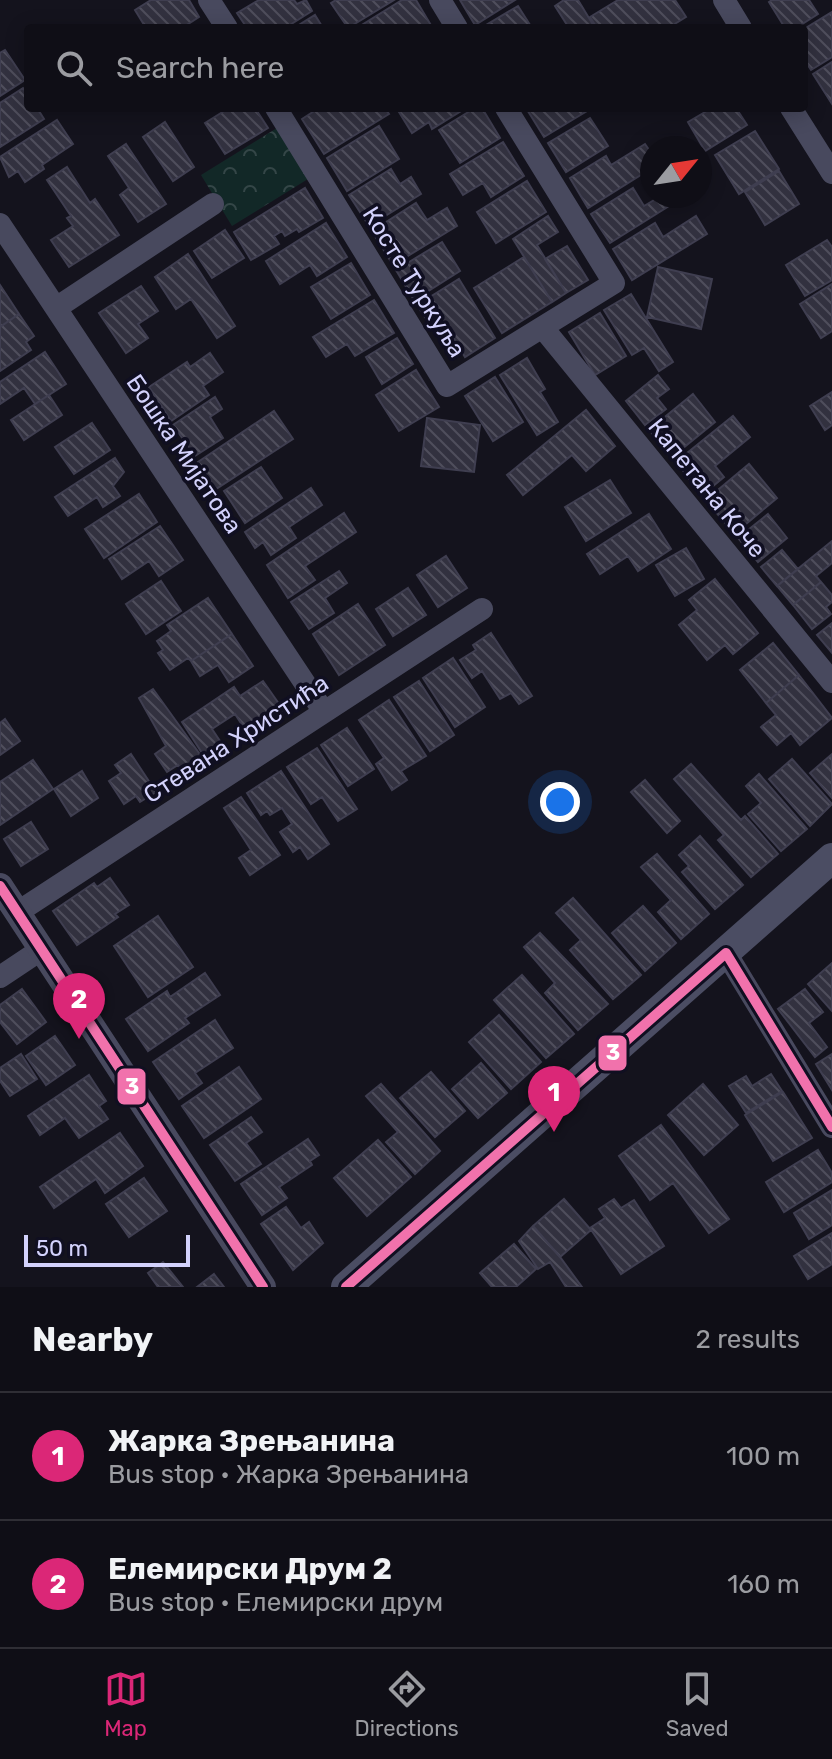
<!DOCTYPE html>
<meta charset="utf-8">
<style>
:root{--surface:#0f0e16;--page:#1d1c23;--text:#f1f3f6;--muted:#9b9ca1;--line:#2f2e35;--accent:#db2777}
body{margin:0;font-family:Rubik,sans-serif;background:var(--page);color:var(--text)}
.compass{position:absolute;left:640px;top:136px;width:72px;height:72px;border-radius:50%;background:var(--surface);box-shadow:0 4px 20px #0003;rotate:60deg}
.scale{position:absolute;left:24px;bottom:20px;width:166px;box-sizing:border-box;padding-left:8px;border:4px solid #d3d2fc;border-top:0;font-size:22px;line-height:28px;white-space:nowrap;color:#d3d2fc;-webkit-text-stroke:6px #100f21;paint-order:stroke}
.you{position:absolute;left:560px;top:802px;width:28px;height:28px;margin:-20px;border:6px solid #fff;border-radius:50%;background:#1a73e8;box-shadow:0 0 0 12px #1a73e833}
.badge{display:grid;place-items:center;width:52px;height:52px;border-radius:50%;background:var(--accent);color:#fff;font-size:26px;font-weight:700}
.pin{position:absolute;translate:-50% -66px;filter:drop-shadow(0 2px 4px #0008)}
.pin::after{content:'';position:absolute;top:42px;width:28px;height:24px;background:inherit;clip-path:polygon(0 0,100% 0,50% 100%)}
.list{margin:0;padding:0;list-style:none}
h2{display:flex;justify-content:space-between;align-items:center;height:104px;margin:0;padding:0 32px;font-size:34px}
h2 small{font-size:26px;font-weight:400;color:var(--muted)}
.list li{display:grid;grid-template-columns:52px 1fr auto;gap:24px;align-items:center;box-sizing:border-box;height:128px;padding:0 32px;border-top:2px solid var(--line)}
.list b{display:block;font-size:30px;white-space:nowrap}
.list p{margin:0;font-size:26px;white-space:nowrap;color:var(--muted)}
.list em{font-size:26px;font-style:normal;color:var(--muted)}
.icon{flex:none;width:44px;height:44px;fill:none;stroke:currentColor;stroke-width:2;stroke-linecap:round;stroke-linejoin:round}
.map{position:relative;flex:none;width:832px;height:1287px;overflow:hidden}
.search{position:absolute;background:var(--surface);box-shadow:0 4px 20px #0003;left:24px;right:24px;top:24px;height:88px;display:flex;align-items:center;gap:20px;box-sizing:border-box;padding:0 28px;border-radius:8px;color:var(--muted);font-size:30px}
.sheet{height:360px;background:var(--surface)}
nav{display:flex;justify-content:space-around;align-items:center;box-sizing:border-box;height:112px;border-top:2px solid var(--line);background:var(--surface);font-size:22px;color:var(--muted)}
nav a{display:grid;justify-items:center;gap:4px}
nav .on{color:var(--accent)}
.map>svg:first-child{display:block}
.forest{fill:url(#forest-crowns)}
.building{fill:url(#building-back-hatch);stroke:#3f3e50;stroke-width:2}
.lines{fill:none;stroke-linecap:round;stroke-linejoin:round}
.minor{stroke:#48495e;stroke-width:22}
.tertiary{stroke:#48495e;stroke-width:26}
.secondary{stroke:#4b4d63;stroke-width:30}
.bus-1-casing{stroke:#100f21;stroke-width:16}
.bus-1{stroke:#f172ac;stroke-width:10}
.labels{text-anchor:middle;stroke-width:7;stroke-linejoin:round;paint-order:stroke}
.street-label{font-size:24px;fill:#d3d2fc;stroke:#100f21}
.line-badge{stroke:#100f21;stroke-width:3}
.badge-label{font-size:22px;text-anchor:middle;font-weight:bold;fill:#fff}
</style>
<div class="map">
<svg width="832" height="1287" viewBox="0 0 832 1287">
<defs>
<pattern id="forest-crowns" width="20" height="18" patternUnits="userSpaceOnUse" patternTransform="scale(2)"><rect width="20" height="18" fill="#122827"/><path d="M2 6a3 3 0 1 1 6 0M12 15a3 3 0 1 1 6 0" fill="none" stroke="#344647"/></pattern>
<pattern id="building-back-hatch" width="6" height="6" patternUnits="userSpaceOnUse" patternTransform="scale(2)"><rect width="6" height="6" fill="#32313f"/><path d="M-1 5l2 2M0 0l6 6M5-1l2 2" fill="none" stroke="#4f4e5c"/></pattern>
</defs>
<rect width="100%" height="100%" fill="#14131d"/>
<path class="forest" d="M285 123 316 174 232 226 201 175Z"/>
<path class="building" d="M151 0H189L199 17 182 28H146L135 10Z
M259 0H294L297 4 306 0 312 11 285 28H247L237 13Z
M336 0H394L348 28 331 3Z
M402 0H416L432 27 357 28Z
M460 0H515L475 25Z
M564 0H578L595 28H569L555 6Z
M618 0H675L686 17 668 28H636L635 25 597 28 590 17Z
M772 0H809L818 14 796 28H785L769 2Z
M518 6 532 28H481Z
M832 12V57L811 70 804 59V29Z
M315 15 323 28H294Z
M5 50 25 80 0 96V53Z
M832 62V104L813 74Z
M23 88 28 95V108H37L44 119 0 147V103Z
M229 108H255L268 128 225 154 205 123Z
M319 108H353L355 112 361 108H385L389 114 324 154 302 119Z
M405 108H466L432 129 429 122 412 133 399 112Z
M475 108H482L500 138 460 163 439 130Z
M526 108H592L544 137Z
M712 108H736L747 125 705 151 688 122Z
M590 118 608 146 566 172 548 143Z
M57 120 73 144 42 165 44 169 25 182 18 171 9 177 0 157Z
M165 122 194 167 173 181 143 137Z
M379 126 399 159 347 191 327 158Z
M755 131 779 169 739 194 715 155Z
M503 142 524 176 491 197 483 183 463 195 450 174Z
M126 144 166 204 138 222 120 195 129 188 108 156Z
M645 144 652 154V168L588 208 570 178 606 156 611 165Z
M67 167 90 203 95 199 119 235 69 267 51 240 73 226 67 218 71 216 47 180Z
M391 169 400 184 411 177 421 194 369 226 349 195Z
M779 171 799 204 765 225 745 192Z
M527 181 546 212 496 243 477 212Z
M305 188 323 218 299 232 297 229 285 236 282 231 274 236 279 244 251 260 234 232Z
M633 188 644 206 661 196H685L610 243 591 214Z
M416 203 427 220 447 208 457 226 393 265 372 231Z
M548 216 558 232 537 245 566 293 552 302 513 239Z
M696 216 707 234 632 280 613 249 655 223 663 237Z
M326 223 347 257 317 276 310 265 280 284 266 261Z
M225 230 244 258 212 278 194 251Z
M827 240 832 247V280L805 296 786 265Z
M442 242 460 271 414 300 396 270Z
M567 246 588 280 566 293 545 259Z
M188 254 235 326 217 338 191 299 176 309 155 277Z
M524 257 552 302 502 333 474 288Z
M351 263 370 295 331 319 311 287Z
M658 267 712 279 701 329 647 317Z
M459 279 495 338 465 357 443 321 432 328 417 305Z
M832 284V331L821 338 800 304Z
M0 285 19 314 0 327Z
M141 286 158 311 138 324 148 338 126 353 99 313Z
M631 294 673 362 659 371 644 348 632 355 604 310Z
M374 300 394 333 355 356 347 344 326 357 313 337Z
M600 313 626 356 595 375 569 332Z
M19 314 34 336 26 342 31 350 0 371V327Z
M397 338 413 364 382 384 366 357Z
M45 352 66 384 35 404 24 388 0 404V382Z
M210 353 223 372 203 386 209 395 171 421 149 387 187 362 190 367Z
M527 358 545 389 540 392 558 422 537 435 500 375Z
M416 370 439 407 399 431 376 395Z
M658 375 669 389 657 398 666 409 645 425 626 401Z
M495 377 523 422 493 441 465 396Z
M832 392V425L825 430 810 406Z
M693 394 715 422 672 457 649 430Z
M49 395 62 415 24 440 11 420Z
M215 397 222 409 210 417 223 438 195 456 173 425Z
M586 410 615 446 586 471 572 455 523 495 507 475Z
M274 411 293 439 216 489 198 462Z
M733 416 750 437 715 466 724 477 702 495 676 462Z
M427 418 480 425 474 472 421 466Z
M92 423 110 450 74 474 55 447Z
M115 458 124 472 113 486 120 496 103 507 97 497 68 516 55 497Z
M749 464 777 498 734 534 706 500Z
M261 467 282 498 245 523 224 491Z
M610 480 631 513 586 541 565 507Z
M311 488 322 505 289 527 296 538 271 555 263 542 255 548 245 532Z
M139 494 157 522 104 558 85 529Z
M344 513 356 532 305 566 315 580 288 598 267 565Z
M649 514 671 549 638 571 628 556 600 574 587 554Z
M768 514 787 538 758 562 738 538Z
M160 526 183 560 159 576 149 561 122 579 109 559Z
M832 541V563L816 576 821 582 793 605 777 586Z
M686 548 704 579 675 596 656 565Z
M782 550 798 569 777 586 761 567Z
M446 556 467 588 438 607 417 575Z
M339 571 347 583 325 598 334 613 309 629 291 602Z
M715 579 758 633 733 654 725 645 707 660 679 625 697 610 689 600Z
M161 581 181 611 146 634 126 604Z
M821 582 832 595V602L826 607 831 614 812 629 793 605Z
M408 588 426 615 393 636 376 609Z
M208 598 232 634 191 661 188 658 170 670 158 653 163 650 157 641 171 631 167 625Z
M358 604 385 645 339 675 313 634Z
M832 623V653L817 635Z
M491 633 532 696 519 704 511 693 500 699 482 671 472 678 460 660 476 650 473 645Z
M232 634 253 666 229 682 218 665 200 676 191 661Z
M773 643 799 675 766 703 740 670Z
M453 658 485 707 455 727 423 678Z
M799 675 832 718 800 745 791 733 777 745 761 727 776 715 766 703Z
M263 681 284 711 248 734 235 714 212 729 224 747 206 759 182 722 234 687 240 696Z
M419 681 454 735 430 751 394 697Z
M153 689 204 760 183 774 178 765 167 772 155 754 166 746 139 698Z
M389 700 426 756 401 771 407 780 392 790 376 764 384 758 359 720Z
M5 719 20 741 0 755V723Z
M347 728 374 769 348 786 321 745Z
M317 748 357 809 338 821 322 797 311 804 287 767Z
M131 754 156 792 140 802 136 796 124 804 109 781 121 773 115 765Z
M832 754V798L810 773Z
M792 759 832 804 810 826 769 779Z
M33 760 53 789 0 825V782Z
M691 764 741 820 745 816 778 854 751 877 718 840 724 835 674 779Z
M82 771 98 798 71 816 54 789Z
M281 771 329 844 308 859 300 847 293 852 280 832 292 824 282 808 270 815 267 811 261 815 247 793Z
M759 774 807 829 781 851 748 814 761 803 746 786Z
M645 780 680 821 667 833 631 792Z
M241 797 280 855 250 875 239 858 251 850 224 808Z
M31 822 48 849 21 866 4 839Z
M700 836 743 885 715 909 682 872 689 866 679 855Z
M657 854 709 914 681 939 658 912 671 900 641 867Z
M110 878 129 905 115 914 118 917 77 945 53 911 94 883 97 887Z
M573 898 641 975 613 999 570 950 581 940 556 913Z
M643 906 676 943 645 971 612 933Z
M158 916 193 967 148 997 114 946Z
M540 933 608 1004 578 1030 545 993 555 983 524 947Z
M832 963V1011L808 984Z
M205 973 220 995 185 1018 189 1023 148 1051 126 1019 167 991 170 997Z
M522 975 574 1034 546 1058 494 1000Z
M22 989 46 1022 17 1044 0 1022V1005Z
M805 989 823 1012 809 1023 827 1047 815 1057 778 1009Z
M499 1015 541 1062 511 1089 469 1042Z
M215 1020 233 1048 195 1073 202 1083 179 1099 153 1062Z
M55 1036 75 1065 46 1085 26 1056Z
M21 1054 37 1079 10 1096 0 1081V1068Z
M832 1054V1090L816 1064Z
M481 1063 507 1093 478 1118 452 1089Z
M239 1067 261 1099 204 1138 182 1106Z
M431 1072 465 1111 435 1137 400 1098Z
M771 1074 782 1091 746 1113 729 1086 746 1076 752 1086Z
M89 1075 106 1101 99 1106 108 1119 79 1138 65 1118 40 1135 28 1116Z
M381 1084 440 1151 415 1174 386 1142 398 1132 366 1096Z
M703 1084 738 1125 704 1155 668 1115Z
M783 1092 812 1138 773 1161 745 1115Z
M251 1117 262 1132 246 1143 261 1164 235 1181 210 1145Z
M661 1125 729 1219 709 1233 673 1183 650 1200 619 1156Z
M120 1133 143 1166 105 1193 96 1179 54 1208 40 1187Z
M308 1139 319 1155 310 1161 312 1165 279 1187 287 1198 262 1215 241 1184Z
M378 1140 411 1177 367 1216 334 1178Z
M818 1150 832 1173V1182L784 1212 766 1182Z
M144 1178 167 1211 129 1237 106 1204Z
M832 1190V1225L809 1239 794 1213Z
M564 1199 591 1230 560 1257 533 1226Z
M614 1199 621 1208 634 1200 664 1246 621 1274 590 1228 605 1218 599 1209Z
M286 1207 301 1228 309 1222 323 1243 293 1270 261 1224Z
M533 1226 560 1257 582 1287H566L550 1262 538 1269 519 1241Z
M832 1233V1264L808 1279 794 1256Z
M514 1244 536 1269 516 1287H492L480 1273Z
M163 1262 183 1287H158L148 1273Z
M214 1274 224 1287H197Z"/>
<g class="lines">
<path class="minor" d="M209 0 227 28
M440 0 457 28
M724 0 741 28
M276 108 447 386 614 283 506 108
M791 108 832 173
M0 224 324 712
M56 308 213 204
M543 328 832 682
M18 912 482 609
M726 953 832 1127
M0 977 42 949"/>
<path class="tertiary" d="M0 886 263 1287"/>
<path class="secondary" d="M346 1287 832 858"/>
<g class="bus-1-casing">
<path id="bus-1" d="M0 886 263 1287
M346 1287 726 953 832 1127"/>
</g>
<use href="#bus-1" class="bus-1"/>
</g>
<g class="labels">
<g class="street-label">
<text transform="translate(414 282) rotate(58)" y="8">Косте Туркуља</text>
<text transform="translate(184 454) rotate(56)" y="8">Бошка Мијатова</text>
<text transform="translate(707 488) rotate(51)" y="8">Капетана Коче</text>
<text transform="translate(236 739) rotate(-33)" y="8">Стевана Христића</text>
</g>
</g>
<g class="line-badge">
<rect x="597" y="1034" width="31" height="38" rx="8" fill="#f172ac"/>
<rect x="116" y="1067" width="31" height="39" rx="8" fill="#f172ac"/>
</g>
<g class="badge-label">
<text x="613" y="1060">3</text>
<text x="132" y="1094">3</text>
</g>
</svg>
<svg class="compass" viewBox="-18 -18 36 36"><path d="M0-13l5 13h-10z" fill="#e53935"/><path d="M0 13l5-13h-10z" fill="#9b9ca1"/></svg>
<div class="scale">50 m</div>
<div class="you"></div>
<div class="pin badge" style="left:554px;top:1132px">1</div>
<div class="pin badge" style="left:79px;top:1039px">2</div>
<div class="search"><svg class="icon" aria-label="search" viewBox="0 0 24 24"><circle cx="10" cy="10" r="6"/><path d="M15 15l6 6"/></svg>Search here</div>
</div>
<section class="sheet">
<h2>Nearby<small>2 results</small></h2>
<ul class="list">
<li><span class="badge">1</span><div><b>Жарка Зрењанина</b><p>Bus stop · Жарка Зрењанина</p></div><em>100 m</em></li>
<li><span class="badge">2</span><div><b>Елемирски Друм 2</b><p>Bus stop · Елемирски друм</p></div><em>160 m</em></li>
</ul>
</section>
<nav>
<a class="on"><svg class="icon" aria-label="map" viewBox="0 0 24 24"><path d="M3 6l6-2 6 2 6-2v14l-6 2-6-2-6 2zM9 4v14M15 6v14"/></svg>Map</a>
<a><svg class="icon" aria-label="directions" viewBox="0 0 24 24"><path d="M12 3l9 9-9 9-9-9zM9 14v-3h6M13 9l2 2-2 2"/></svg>Directions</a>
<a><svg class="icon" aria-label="saved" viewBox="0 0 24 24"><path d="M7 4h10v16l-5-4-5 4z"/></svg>Saved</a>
</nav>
